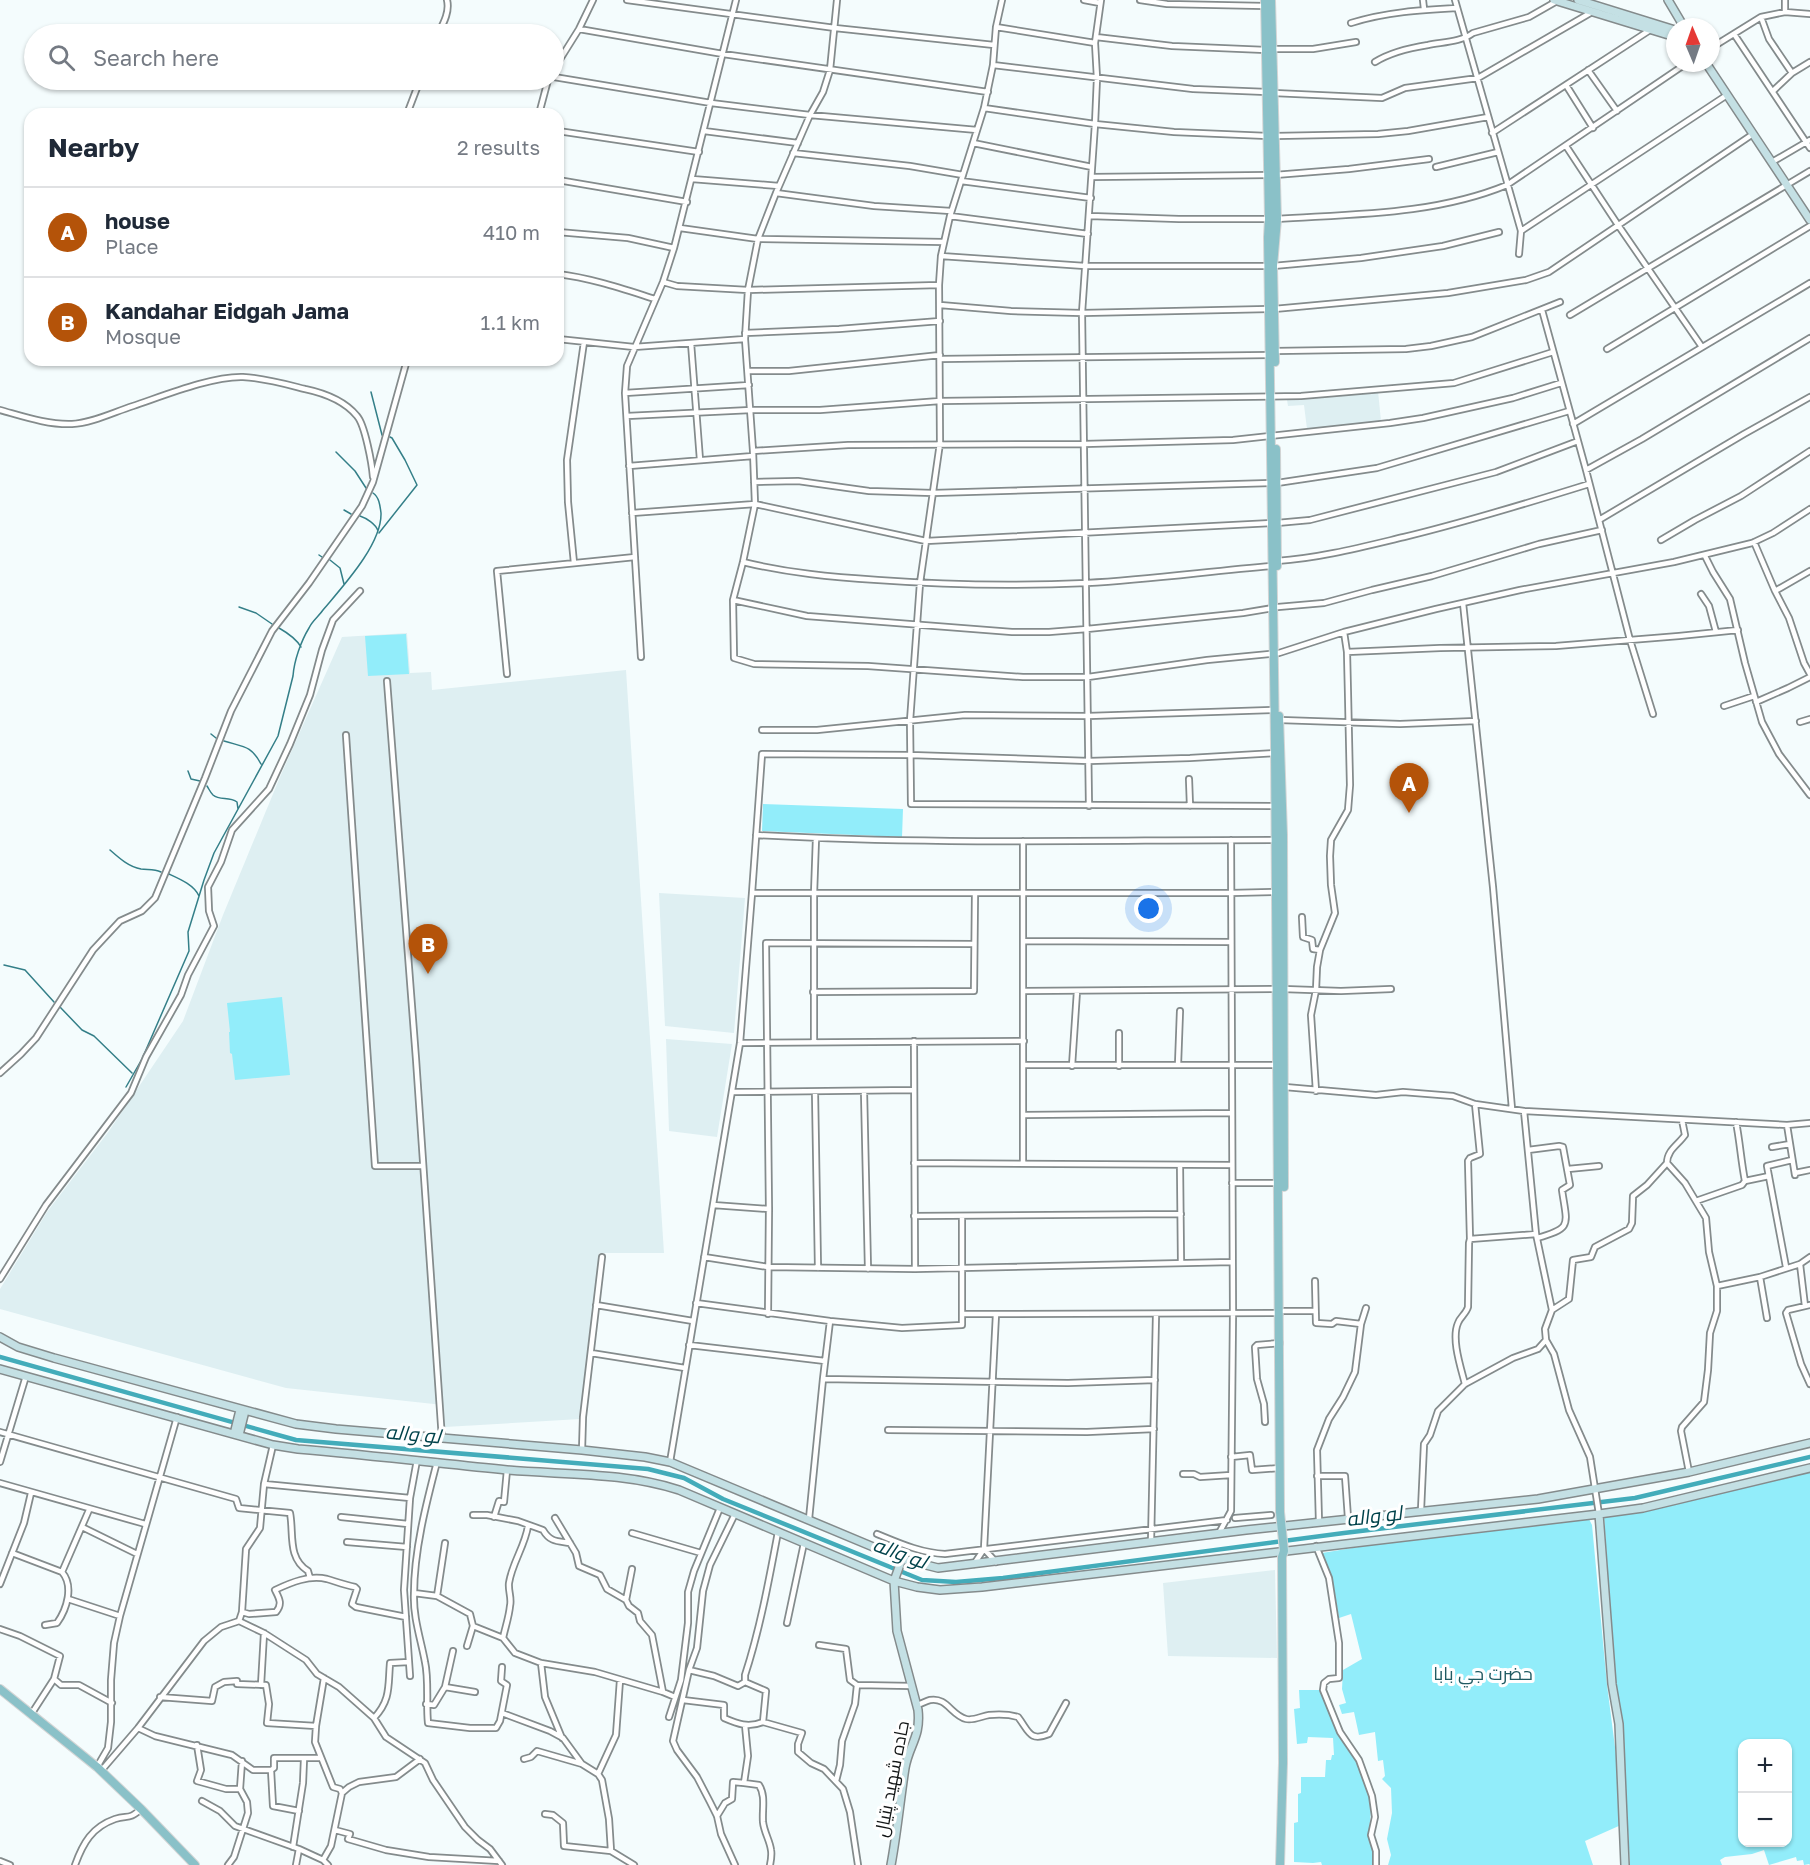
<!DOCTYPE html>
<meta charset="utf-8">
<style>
:root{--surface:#fff;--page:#f6f6f7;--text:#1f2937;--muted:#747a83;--line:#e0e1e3;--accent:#b45309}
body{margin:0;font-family:"Golos Text",Cairo,sans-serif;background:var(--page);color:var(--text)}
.controls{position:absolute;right:18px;bottom:18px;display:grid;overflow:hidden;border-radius:12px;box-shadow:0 2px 4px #0004}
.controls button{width:54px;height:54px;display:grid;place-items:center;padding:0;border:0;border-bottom:2px solid var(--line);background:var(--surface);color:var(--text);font:30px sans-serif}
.compass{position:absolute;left:1666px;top:18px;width:54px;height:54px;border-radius:50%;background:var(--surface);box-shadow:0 2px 4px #0004;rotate:358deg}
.you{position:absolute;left:1149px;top:909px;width:21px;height:21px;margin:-15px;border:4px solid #fff;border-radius:50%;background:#1a73e8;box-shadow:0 0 0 9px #1a73e833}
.badge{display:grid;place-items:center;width:39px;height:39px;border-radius:50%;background:var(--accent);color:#fff;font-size:20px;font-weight:700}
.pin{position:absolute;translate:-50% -50px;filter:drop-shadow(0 2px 3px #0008)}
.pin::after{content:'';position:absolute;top:32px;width:21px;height:18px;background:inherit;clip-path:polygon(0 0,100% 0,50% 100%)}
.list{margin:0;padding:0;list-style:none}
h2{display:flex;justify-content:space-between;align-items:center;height:78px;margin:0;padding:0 24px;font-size:26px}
h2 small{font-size:20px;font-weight:400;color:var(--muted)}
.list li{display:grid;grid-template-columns:39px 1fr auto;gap:18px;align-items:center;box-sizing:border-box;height:90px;padding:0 24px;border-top:2px solid var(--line)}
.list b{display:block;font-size:22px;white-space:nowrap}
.list p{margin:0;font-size:20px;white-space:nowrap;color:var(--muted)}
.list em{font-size:20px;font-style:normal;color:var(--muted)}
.icon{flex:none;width:33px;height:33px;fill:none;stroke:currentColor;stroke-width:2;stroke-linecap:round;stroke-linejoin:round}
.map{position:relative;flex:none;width:1810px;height:1865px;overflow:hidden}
.search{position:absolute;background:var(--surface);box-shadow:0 2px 4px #0004;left:24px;top:24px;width:540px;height:66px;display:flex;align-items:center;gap:15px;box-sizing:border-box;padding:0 21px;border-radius:33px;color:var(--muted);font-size:22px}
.panel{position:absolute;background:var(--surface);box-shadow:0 2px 4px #0004;left:24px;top:108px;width:540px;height:258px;border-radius:18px}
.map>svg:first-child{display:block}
.built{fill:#deeff2}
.green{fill:#92edfa;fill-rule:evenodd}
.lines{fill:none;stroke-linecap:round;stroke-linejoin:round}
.stream{stroke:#347f88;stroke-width:1.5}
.canal{stroke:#43acba;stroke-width:4.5}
.street-casing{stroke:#848b8c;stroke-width:8}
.secondary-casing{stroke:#848b8c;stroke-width:10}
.primary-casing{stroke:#d4d5d5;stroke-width:10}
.street{stroke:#fff;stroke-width:4.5}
.secondary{stroke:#c4e0e4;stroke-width:7}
.primary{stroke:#8ac1c8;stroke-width:8}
.labels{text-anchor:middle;stroke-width:6;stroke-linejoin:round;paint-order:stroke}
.park-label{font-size:18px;fill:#215b63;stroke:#fff}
.street-label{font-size:18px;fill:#121515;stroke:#fff}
.water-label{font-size:20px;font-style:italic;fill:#00424a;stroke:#fff}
</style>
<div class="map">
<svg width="1810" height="1865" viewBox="0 0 1810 1865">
<rect width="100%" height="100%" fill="#f4fcfd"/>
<path class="built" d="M1378 391 1381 421 1307 429 1304 405 1288 406 1287 400Z
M407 633 410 673 431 672 432 690 626 670 664 1253H599L580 1419 445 1427 443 1405 286 1388 0 1309V1289L47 1212 109 1131 183 1021 223 915 280 777 342 637Z
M659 893 745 898 734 1033 665 1026Z
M666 1039 732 1044 717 1137 669 1131Z
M1275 1570 1277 1658 1168 1656 1163 1583Z"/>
<path class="green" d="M406 634 409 674 368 676 365 636Z
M763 804 903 809 902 837 762 831Z
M282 997 290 1075 235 1080 232 1054 230 1053 229 1032H230L227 1003Z
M1810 1472V1865L1809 1864 1804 1865 1803 1860 1797 1861 1796 1857 1769 1865 1764 1850 1752 1854 1725 1857 1720 1860 1722 1865H1630L1622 1722 1615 1683 1604 1516 1646 1511ZM1742 1744H1788V1842H1742Z
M1589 1519 1592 1525 1607 1685 1616 1755 1621 1825 1585 1841 1593 1865H1388L1391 1855 1387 1839 1392 1813 1391 1788 1382 1779 1385 1776 1383 1760 1378 1761 1375 1732 1359 1735 1354 1712 1342 1714 1339 1705 1346 1703 1342 1689 1343 1670 1362 1659 1351 1614 1339 1618 1332 1576 1322 1553 1401 1540Z
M1299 1690H1320L1338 1734 1357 1761 1369 1795 1371 1809 1369 1834 1373 1851V1865H1322L1321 1862 1313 1863 1294 1862V1823L1298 1822V1794L1301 1793V1777H1325L1326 1760H1331L1332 1755H1334L1333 1738 1308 1737 1307 1743 1297 1744 1294 1709 1300 1708Z"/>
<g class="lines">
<path class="stream" d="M371 392 382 435
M336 452 355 471 366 488
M344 510 351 514
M360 516C366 518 376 524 378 531
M379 533 417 485 405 460 392 438 390 437
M319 555 322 557
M330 560 340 568 344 584
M239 607 256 613 272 624
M279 628C286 632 297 640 301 647
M211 734 216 738
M224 741C243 747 251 745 261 764
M188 771 191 779 200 781
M207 786C209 789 210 792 213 795 220 801 229 796 237 802L238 809
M110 850C119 858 129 867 141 869 148 870 154 869 161 872
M169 874C180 879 194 885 199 896
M4 965 25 970 54 1002
M60 1007 82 1030 94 1036 132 1073
M126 1087 142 1059 189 951 188 932 204 880 214 853 278 736 293 676C294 661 301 641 309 628 312 621 319 616 323 610 343 586 382 544 381 513 380 505 379 497 373 493"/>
<path class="canal" d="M0 1357 296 1440 648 1469 684 1478 723 1499 922 1580 956 1582 1003 1578 1344 1533 1635 1498 1810 1457"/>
<g class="street-casing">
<path id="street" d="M627 0 835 28 994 45
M837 0 830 70 823 92 810 115 776 193 758 239 748 290 745 339 753 451 755 504 743 562 733 600 734 658 754 664 868 666 1023 677H1088L1207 660 1279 653 1344 632 1436 609 1520 590 1674 562 1752 543 1773 533 1810 509
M1002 0 996 27 993 65 984 108 950 216 941 256 939 285 940 443 920 583 910 721 911 804 1275 806
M1084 0 1100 3
M1140 0 1167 4 1265 6
M1423 0 1424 9
M1455 0 1521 231 1519 254
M1785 0V12
M1761 17 1769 39 1792 73
M1351 23C1386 12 1421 10 1457 8
M996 27 1095 43
M579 29 723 54 988 92
M438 34C443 24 450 12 447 0
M1734 34 1810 148
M1096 37 1172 46 1266 50
M1711 48 1761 17 1785 12 1810 14
M1273 49H1313L1356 42
M1375 62C1391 52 1409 48 1428 45 1443 42 1461 42 1473 33L1529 17 1557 1
M993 65 1193 89 1267 92
M554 69 579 29 593 0
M1588 70 1617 111
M554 77 711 103 810 115 977 130
M1566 85 1593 128
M1773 91 1792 73 1810 62
M1274 93 1382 98 1405 88 1478 78 1592 12
M984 108 1095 124 1174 132 1268 136
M407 114 420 80
M539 114 548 80
M558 131 699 152
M704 131 798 143
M1492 133 1650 30
M1275 136 1378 134 1408 131 1488 117
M973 143 1092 167
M1566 146 1618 225 1702 347
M793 153 910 166 963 175
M1772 162 1810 140
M1436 167 1498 152
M1275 175 1349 169 1429 159
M1092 177 1269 175
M692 179 779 186
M558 180 687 202
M961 181 1091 198
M776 193 874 206 951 211
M950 216 1088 234
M1090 216 1179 219H1269
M1277 219C1354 214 1434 215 1507 185L1687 63
M680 228 758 239 944 242
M1521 231 1727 95
M558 232 628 238 674 248
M941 256 1085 266H1268
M1273 266 1361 258 1443 246 1499 232
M558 274C591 278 623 289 655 299
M663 282 677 286 748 290 939 285
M940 305 1011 311 1082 313 1269 309
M1274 309 1448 293 1526 280 1549 272 1753 134
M1542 310 1586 470 1630 640 1653 714
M1570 315 1810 171
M745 333 839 329 940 321
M558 339 634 347 745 339
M691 343 700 460
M1607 349 1810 226
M1275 351 1406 349 1431 346 1472 337 1560 302
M940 359 1270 355
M748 371H789L940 355
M625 393 749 385
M0 410C22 416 48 425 72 424 92 423 114 412 133 406 163 396 212 376 243 377 264 378 285 384 305 389 324 393 344 400 357 416 365 425 372 464 373 477
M627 416 751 410H820L940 401 1301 396 1454 383 1553 352
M1573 424 1810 283
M753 451 848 445 1084 444 1233 440 1390 423 1423 418 1513 398 1561 383
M629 466 753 456
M1586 470 1642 439 1810 338
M754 482 798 481 869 491 933 493 1271 483
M1277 483 1377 468 1569 411
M632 513 755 504 926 541 1272 523
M1599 520 1744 434 1810 397
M1277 523 1310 520 1496 472 1578 441
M1661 540 1695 520 1741 496 1810 451
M1754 542 1775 591 1789 618 1804 663 1810 674
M1705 556 1713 572 1730 599 1745 663 1762 722 1779 754 1810 795
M1277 561C1320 558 1362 547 1404 537 1466 522 1528 503 1589 484
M743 562C788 573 832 577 878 580 947 585 1017 586 1087 583 1149 580 1210 571 1272 566
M574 563 568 502 567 460 584 342
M1775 591 1810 571
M1701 594 1709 606 1716 632
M733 600 807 616 1012 632H1049L1087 629 1243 613 1273 608
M1463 603 1493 887 1512 1109
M1278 607 1324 603 1372 590 1432 576 1539 544 1602 530
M1347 652 1440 648 1556 646 1679 636 1738 630
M641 657 625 393 627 366 663 282 674 248 736 0
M507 674 497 571 635 557
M387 681 416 1059 442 1439
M1756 702 1788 688 1810 677
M1724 706 1754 696
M1280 720 1400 724 1476 721
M1800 722 1810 719
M762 730H817L965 715 1088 716 1274 710
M346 735 375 1166H423
M1189 779 1190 806
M1089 806 1082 313 1095 124 1097 78 1095 43 1101 0
M756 835C928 845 1102 840 1275 840
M1023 841V1164
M752 893H1231L1276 892
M1302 917 1303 937 1312 940 1313 949 1320 950
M1024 941 1231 942
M1283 989 1341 991 1391 989
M1024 991 1276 989
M813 992 974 991 975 894
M1119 1033V1066
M814 1041V894L816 838
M914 1041 915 1269
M740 1043 1024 1041
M1024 1065H1277
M1178 1065 1180 1011
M1072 1066 1077 991
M0 1073 21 1054 36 1038 93 950 120 921 142 911 155 898 205 778 231 711 272 631 309 583 362 506 373 482 407 360
M1285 1087 1376 1095 1403 1092 1453 1096 1475 1104 1524 1111 1787 1125 1810 1123
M864 1091 868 1269
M1316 1091 1311 1015 1316 990 1317 967 1320 950 1335 913 1331 885 1330 856 1331 840 1348 810 1350 785 1348 694 1347 652 1344 632
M732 1092 914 1090
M815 1092 818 1268
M1524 1111 1536 1234 1552 1310 1545 1329 1546 1340 1554 1354 1569 1410 1590 1457 1599 1514
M1024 1115 1232 1113
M1682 1120 1685 1135C1678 1145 1667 1150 1667 1163L1685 1183 1706 1218 1709 1252 1717 1286V1311L1710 1333 1708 1370 1704 1402 1682 1427 1681 1431 1689 1472
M1736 1122C1740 1142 1741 1161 1745 1181
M1787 1125 1795 1175
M1772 1147 1790 1144
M1528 1150 1559 1146 1563 1147 1570 1185 1562 1190C1567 1225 1573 1228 1537 1238
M914 1163 1232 1165
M1180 1165 1181 1262
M1568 1169 1599 1166
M1795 1173 1810 1170
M1232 1183H1280
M1696 1201 1742 1185 1745 1181 1769 1176
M713 1205 769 1209
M914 1216 1181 1214
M1470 1239 1536 1234
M704 1257 768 1267 915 1269 1232 1262
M1800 1264 1805 1306
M1786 1267 1767 1166 1792 1160
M0 1279 46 1205 131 1093 146 1057 181 995 188 975 214 926 209 911 208 887 221 862 232 830 269 789 290 744 310 695 322 650 333 620 360 591
M1315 1281 1316 1323 1332 1324 1336 1321 1361 1324
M1717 1286 1760 1277
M696 1303 830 1321 902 1328 962 1325V1216
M596 1305 693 1321
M1810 1305 1788 1310 1786 1313 1801 1364 1810 1384
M1552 1310 1569 1299 1573 1260 1591 1257 1595 1247 1629 1229 1632 1223 1633 1196 1647 1185 1667 1163
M1284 1311H1315
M768 1314 769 1209 766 943 974 944
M963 1314H996
M1767 1318 1760 1277 1800 1264 1810 1257
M689 1345 825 1361
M591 1353 685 1368
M823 1379 1068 1383 1155 1380
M1465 1384C1461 1368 1451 1339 1458 1323 1460 1317 1466 1314 1468 1307L1469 1243 1470 1239 1468 1161 1470 1158 1480 1154 1475 1104
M1265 1422 1264 1404 1257 1379 1255 1347 1257 1345 1280 1343
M888 1430 1087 1432 1154 1429
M0 1432 236 1499 239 1508 290 1513C294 1533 287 1558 308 1571L310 1578
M582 1450 583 1417 602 1257
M1231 1457 1250 1455 1252 1470 1280 1468
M0 1462 26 1376
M437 1462C426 1504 414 1551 414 1594 413 1617 421 1640 425 1662 429 1679 426 1705 428 1723L470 1728H496L500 1721 507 1685 501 1681 502 1667
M670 1462 740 1043 752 893 762 754 910 755 1089 761 1190 758 1275 753
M1183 1474H1194L1200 1477 1231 1475
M1317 1476H1345L1348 1518
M0 1483 145 1524
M264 1484 410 1498
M1421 1510 1424 1444 1430 1435 1438 1411 1465 1384 1513 1358 1538 1349 1546 1340
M473 1515H487L518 1521 543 1530C550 1542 557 1541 570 1543
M341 1517 408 1524
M494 1517 499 1501 504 1502 507 1470
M555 1518 576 1553 579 1566 600 1575 607 1589 626 1600 629 1606 638 1613 640 1621 652 1635 663 1692
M1235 1518 1271 1515
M809 1519 823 1379 830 1321
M1319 1522 1317 1450 1329 1419 1343 1397 1355 1372 1361 1324 1366 1308
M82 1527 137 1554
M632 1533 701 1553
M1219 1533 1231 1511 1233 1314 1231 840
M877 1534C899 1543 921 1553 945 1554L1227 1520
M347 1542 407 1547
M1151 1542 1156 1315
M1316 1546 1329 1578 1339 1643V1678L1329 1679 1324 1683 1323 1690 1340 1732 1359 1760 1372 1796 1375 1817 1371 1835 1376 1851V1865
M984 1549 996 1562
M12 1553 62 1572C74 1586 67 1609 57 1623L45 1625
M974 1564 984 1549 996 1314 1280 1313
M62 1572 89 1510
M0 1584 24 1523 31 1493
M414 1593 437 1596 470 1614 473 1626 503 1638 515 1653 541 1663 595 1672 663 1692 675 1697
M437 1596 445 1543
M68 1599 120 1616
M626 1600 632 1569
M242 1612 249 1614 276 1612C283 1604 279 1598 275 1590 292 1582 309 1575 327 1579 337 1582 345 1585 355 1587L357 1589 352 1604 356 1607 406 1617
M239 1621 242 1612 246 1549 260 1528 264 1484 273 1445
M787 1623 804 1543
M0 1629 20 1636 60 1656 54 1679 32 1713
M503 1638C505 1628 509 1617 510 1606 512 1598 508 1591 509 1583 512 1563 525 1546 528 1526
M819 1645 846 1649 850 1680 857 1685 912 1686
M467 1646 473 1626
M541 1663 545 1697 562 1738
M689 1670 714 1676 738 1686 745 1682 766 1691 763 1722
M410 1676 404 1590 410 1498 417 1460
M324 1678 316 1726 315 1742 333 1787 340 1789 342 1793
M54 1679 61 1685H79L112 1703
M745 1682V1675C760 1629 769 1580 778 1532
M261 1685 264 1633
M445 1687 475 1692
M160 1697 212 1701 215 1687 224 1682 237 1681V1684L266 1685 269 1704 267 1723 316 1726
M683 1700 724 1705V1718C738 1724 748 1728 763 1722L802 1733 798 1744V1752L811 1763 824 1769 843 1789 850 1812 858 1865
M426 1704 434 1705 445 1687 453 1651
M917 1705C921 1704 926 1701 930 1700 947 1697 951 1715 966 1719 973 1721 982 1716 989 1715 999 1714 1008 1714 1018 1717 1029 1731 1029 1742 1049 1734L1066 1703
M502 1713 550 1731 563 1738 582 1764 598 1774 602 1780 609 1819 611 1851
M669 1717 681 1680 688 1623V1592L694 1571 720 1508
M374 1718C391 1700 388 1686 390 1663L409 1662
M138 1728 155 1736 232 1755 253 1770H271
M197 1745 201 1770 197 1781 226 1789H240
M524 1759 531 1757 537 1751 582 1764
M97 1767 108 1748 111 1722V1680L114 1643 120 1616 177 1417
M101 1771 138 1728 204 1641 221 1627 239 1621 264 1633 306 1660 317 1674 339 1687 374 1718 386 1737 425 1763 433 1780 465 1827 478 1840 490 1849 502 1865
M598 1774 616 1735 620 1680
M836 1781 840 1765 842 1741 855 1704 857 1685
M744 1783 759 1785C766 1796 762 1809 763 1822 764 1832 770 1841 771 1850 772 1855 771 1860 770 1865
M202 1801 220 1811 235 1826 299 1849 323 1860 328 1865
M299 1811 273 1806 271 1770 274 1768V1758H321
M545 1814 553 1815 563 1823 564 1846 611 1851 634 1865
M717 1816 725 1803 732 1799 733 1782 744 1783 748 1756 745 1725
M335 1830 350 1834 348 1839 386 1850 429 1857 499 1861
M293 1847 303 1783 304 1759
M323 1860 331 1846 342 1793 349 1787 359 1782 396 1777 420 1759
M0 1861 10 1865
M75 1865C83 1843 92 1827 115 1819 128 1815 129 1820 141 1809
M228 1865 234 1857 248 1813 247 1802 240 1789 242 1761
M296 1865 299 1849
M735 1865 721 1834 717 1816 710 1802 697 1777 677 1750 673 1741 689 1670 697 1648 703 1591 710 1565 735 1514"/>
</g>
<g class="secondary-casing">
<path id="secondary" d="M1554 0 1675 37
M1578 0 1675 30
M1668 0 1684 27
M1706 63 1810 220
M0 1337 18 1347 54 1358 296 1424 336 1429 582 1450 645 1457 670 1462 902 1559 938 1568 1246 1530 1538 1499 1689 1472 1810 1443
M0 1369 273 1445 298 1449C368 1455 437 1463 507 1470 565 1475 623 1472 679 1490L894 1581 917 1587 940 1590 982 1587 1599 1514 1643 1508 1810 1468
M234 1434 240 1410
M239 1435 245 1411
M1599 1514 1612 1684 1619 1724 1625 1865
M891 1865C897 1833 900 1800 905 1768 909 1745 921 1737 918 1710L897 1631 894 1581 902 1559"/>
</g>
<g class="primary-casing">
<path id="primary" d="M1265 0 1269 219 1268 237 1275 743 1280 1512 1284 1551 1282 1557 1283 1763 1280 1865
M1271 0 1277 219 1273 266 1275 362
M1276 449 1277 566
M1279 716 1283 835 1284 1187
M0 1689 97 1767 141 1809 195 1865"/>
</g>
<use href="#street" class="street"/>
<use href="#secondary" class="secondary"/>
<use href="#primary" class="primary"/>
</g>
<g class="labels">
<g class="park-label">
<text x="1483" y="1680">حضرت جي بابا</text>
</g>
<g class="street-label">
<text transform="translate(892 1779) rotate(-79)" y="6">جاده شهید پتیال</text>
</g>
<g class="water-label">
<text transform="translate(413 1434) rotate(5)" y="7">لو واله</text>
<text transform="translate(1374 1516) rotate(-7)" y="7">لو واله</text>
<text transform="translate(900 1553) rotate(20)" y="7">لو واله</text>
</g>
</g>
</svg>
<div class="controls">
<button>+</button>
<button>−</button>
</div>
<svg class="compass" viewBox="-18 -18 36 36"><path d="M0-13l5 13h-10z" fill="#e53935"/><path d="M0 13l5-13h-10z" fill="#747a83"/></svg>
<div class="you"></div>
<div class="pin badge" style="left:1409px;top:813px">A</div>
<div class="pin badge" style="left:428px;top:974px">B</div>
<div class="search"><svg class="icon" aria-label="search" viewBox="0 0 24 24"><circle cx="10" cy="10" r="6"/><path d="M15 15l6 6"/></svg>Search here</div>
<section class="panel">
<h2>Nearby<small>2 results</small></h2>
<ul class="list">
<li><span class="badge">A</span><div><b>house</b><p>Place</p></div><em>410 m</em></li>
<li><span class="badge">B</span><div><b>Kandahar Eidgah Jama</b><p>Mosque</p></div><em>1.1 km</em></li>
</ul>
</section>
</div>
